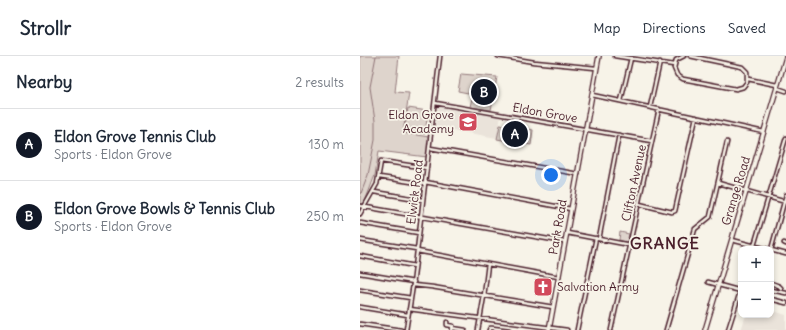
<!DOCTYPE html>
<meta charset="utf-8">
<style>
:root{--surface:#fff;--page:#f6f6f7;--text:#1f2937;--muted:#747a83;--line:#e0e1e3;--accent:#111827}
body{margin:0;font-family:Delius,sans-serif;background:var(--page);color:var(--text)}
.controls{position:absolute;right:12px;bottom:12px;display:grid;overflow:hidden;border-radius:8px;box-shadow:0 2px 6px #0003}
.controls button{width:36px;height:36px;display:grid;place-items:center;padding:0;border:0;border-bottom:1px solid var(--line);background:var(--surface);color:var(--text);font:20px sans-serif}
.you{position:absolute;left:191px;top:119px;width:14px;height:14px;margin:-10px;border:3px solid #fff;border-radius:50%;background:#1a73e8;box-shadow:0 0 0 6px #1a73e833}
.badge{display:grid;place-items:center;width:26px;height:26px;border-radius:50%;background:var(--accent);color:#fff;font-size:13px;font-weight:700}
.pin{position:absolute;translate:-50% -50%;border:2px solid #fff;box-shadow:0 1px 4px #0006}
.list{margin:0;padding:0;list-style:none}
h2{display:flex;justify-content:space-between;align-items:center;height:52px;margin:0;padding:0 16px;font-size:17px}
h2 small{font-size:13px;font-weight:400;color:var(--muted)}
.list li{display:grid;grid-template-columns:26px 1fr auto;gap:12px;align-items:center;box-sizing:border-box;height:72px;padding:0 16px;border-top:1px solid var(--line)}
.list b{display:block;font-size:15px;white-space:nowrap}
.list p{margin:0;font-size:13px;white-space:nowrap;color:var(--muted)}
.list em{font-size:13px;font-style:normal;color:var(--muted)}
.map{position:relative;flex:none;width:426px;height:274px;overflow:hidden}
header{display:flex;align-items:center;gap:24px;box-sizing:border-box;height:56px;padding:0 20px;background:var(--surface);border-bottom:1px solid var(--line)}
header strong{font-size:19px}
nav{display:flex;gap:22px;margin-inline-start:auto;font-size:14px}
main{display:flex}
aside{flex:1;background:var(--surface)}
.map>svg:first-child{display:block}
.built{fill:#eae3da}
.green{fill:#ded4cc;stroke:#947a7c}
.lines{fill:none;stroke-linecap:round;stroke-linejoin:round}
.stream{stroke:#8e7275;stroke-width:1}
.street-casing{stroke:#4a1f2b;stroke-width:5.5}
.secondary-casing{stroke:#4a1f2b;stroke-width:6}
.street{stroke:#f7f3e8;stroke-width:2.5}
.secondary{stroke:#f7f3e8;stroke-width:3.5}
.labels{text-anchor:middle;stroke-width:3.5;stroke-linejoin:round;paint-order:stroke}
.street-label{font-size:12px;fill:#4a1f2b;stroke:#f7f3e8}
.poi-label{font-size:12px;fill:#4a1f2b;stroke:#f7f3e8;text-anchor:end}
.district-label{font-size:16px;font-weight:bold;letter-spacing:1px;fill:#4a1f2b;stroke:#f7f3e8}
</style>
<header>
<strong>Strollr</strong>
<nav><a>Map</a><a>Directions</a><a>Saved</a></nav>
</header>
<main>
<aside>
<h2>Nearby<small>2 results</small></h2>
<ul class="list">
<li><span class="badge">A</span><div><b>Eldon Grove Tennis Club</b><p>Sports · Eldon Grove</p></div><em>130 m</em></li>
<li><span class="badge">B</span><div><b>Eldon Grove Bowls &amp; Tennis Club</b><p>Sports · Eldon Grove</p></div><em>250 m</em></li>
</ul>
</aside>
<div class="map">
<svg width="426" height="274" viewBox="0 0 426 274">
<rect width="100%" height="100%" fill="#f7f3e8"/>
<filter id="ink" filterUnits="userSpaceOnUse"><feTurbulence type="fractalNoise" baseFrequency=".025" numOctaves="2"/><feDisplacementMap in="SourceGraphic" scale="8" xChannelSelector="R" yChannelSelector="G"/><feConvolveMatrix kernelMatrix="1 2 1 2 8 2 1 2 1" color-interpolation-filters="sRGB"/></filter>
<g filter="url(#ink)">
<path class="built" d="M78 49 141 60 137 82 75 71Z
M411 254 426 259V274H381L386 259H411Z"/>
<path class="green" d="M0 0H39L35 36 49 37 43 77 69 81 67 101 19 95 15 119 4 148 0 147Z
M101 18 137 21 131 54 110 51 113 38 98 35Z
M48 52 68 55 65 78 44 76Z
M140 69 158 72V71L173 74 171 89 137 83Z
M260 176 269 178 267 186 259 184Z"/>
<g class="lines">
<path class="stream" d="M0 140 8 119 15 84V65L10 31 16 0"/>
<g class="street-casing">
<path id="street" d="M138 0 174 6 236 12
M255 0 314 9
M324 0 316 4 314 12 317 19 323 23 376 33 383 31 387 26V16L382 11 330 0
M388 23 417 29
M417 32 426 35
M232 39 404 76
M261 45 271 2
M75 47 292 85
M290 51 300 6
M70 92 218 118
M19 121 65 128
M65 126 211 153
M358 127 426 146
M14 136 63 144
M279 148 312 156 315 155 336 61
M0 150 205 186
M0 158 17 128 21 105 67 112
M0 167 59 177
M207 177 270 189
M239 183 259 79
M0 184 57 193
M372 184 407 193
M424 187 426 188
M393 193 426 82
M411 194 426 139
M411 194 426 198
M57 195 199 221
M0 200 55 210
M0 217 54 226
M348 226 381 235
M411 227 419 230 421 232
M53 229 72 231 193 251
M0 234 51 242
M411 234 426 237
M411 243 426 247
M0 251 48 259
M49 253 207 274
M87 266V269L93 270 92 274
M0 268 41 274
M92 272 105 274
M46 274 53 229 80 0
M118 274 124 240 128 208
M129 274 130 272H132L149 274
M217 274 236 182
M251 274 299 53
M306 274 335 173 350 161 367 86
M368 274 381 233"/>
</g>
<g class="secondary-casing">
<path id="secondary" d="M189 274 239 0
M345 274 426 1"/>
</g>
<use href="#street" class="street"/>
<use href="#secondary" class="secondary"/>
</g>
</g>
<defs>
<g id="school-square" transform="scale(1)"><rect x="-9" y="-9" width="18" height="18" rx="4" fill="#d1495b" stroke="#f7f3e8"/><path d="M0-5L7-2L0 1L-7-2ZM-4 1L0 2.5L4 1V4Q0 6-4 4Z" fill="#fff"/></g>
<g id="church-square" transform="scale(1)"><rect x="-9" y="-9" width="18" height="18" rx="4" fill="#d1495b" stroke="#f7f3e8"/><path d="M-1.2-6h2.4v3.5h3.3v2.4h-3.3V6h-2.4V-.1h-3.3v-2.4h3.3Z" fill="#fff"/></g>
</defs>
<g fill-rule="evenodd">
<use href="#school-square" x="108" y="66"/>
<use href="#church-square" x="183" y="231"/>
</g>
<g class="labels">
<g class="street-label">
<text transform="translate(185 57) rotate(10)" y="4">Eldon Grove</text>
<text transform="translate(274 127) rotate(-78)" y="4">Clifton Avenue</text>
<text transform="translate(376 135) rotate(-73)" y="4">Grange Road</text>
<text transform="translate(55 136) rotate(-83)" y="4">Elwick Road</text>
<text transform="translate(198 171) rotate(-80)" y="4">Park Road</text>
</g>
<g class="poi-label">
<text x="94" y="63">Eldon Grove<tspan x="94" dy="14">Academy</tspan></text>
<text x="197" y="235" text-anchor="start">Salvation Army</text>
</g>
<g class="district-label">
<text x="305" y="193">GRANGE</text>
</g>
</g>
</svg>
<div class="controls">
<button>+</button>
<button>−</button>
</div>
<div class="you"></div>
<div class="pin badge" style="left:155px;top:78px">A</div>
<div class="pin badge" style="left:124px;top:36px">B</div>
</div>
</main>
